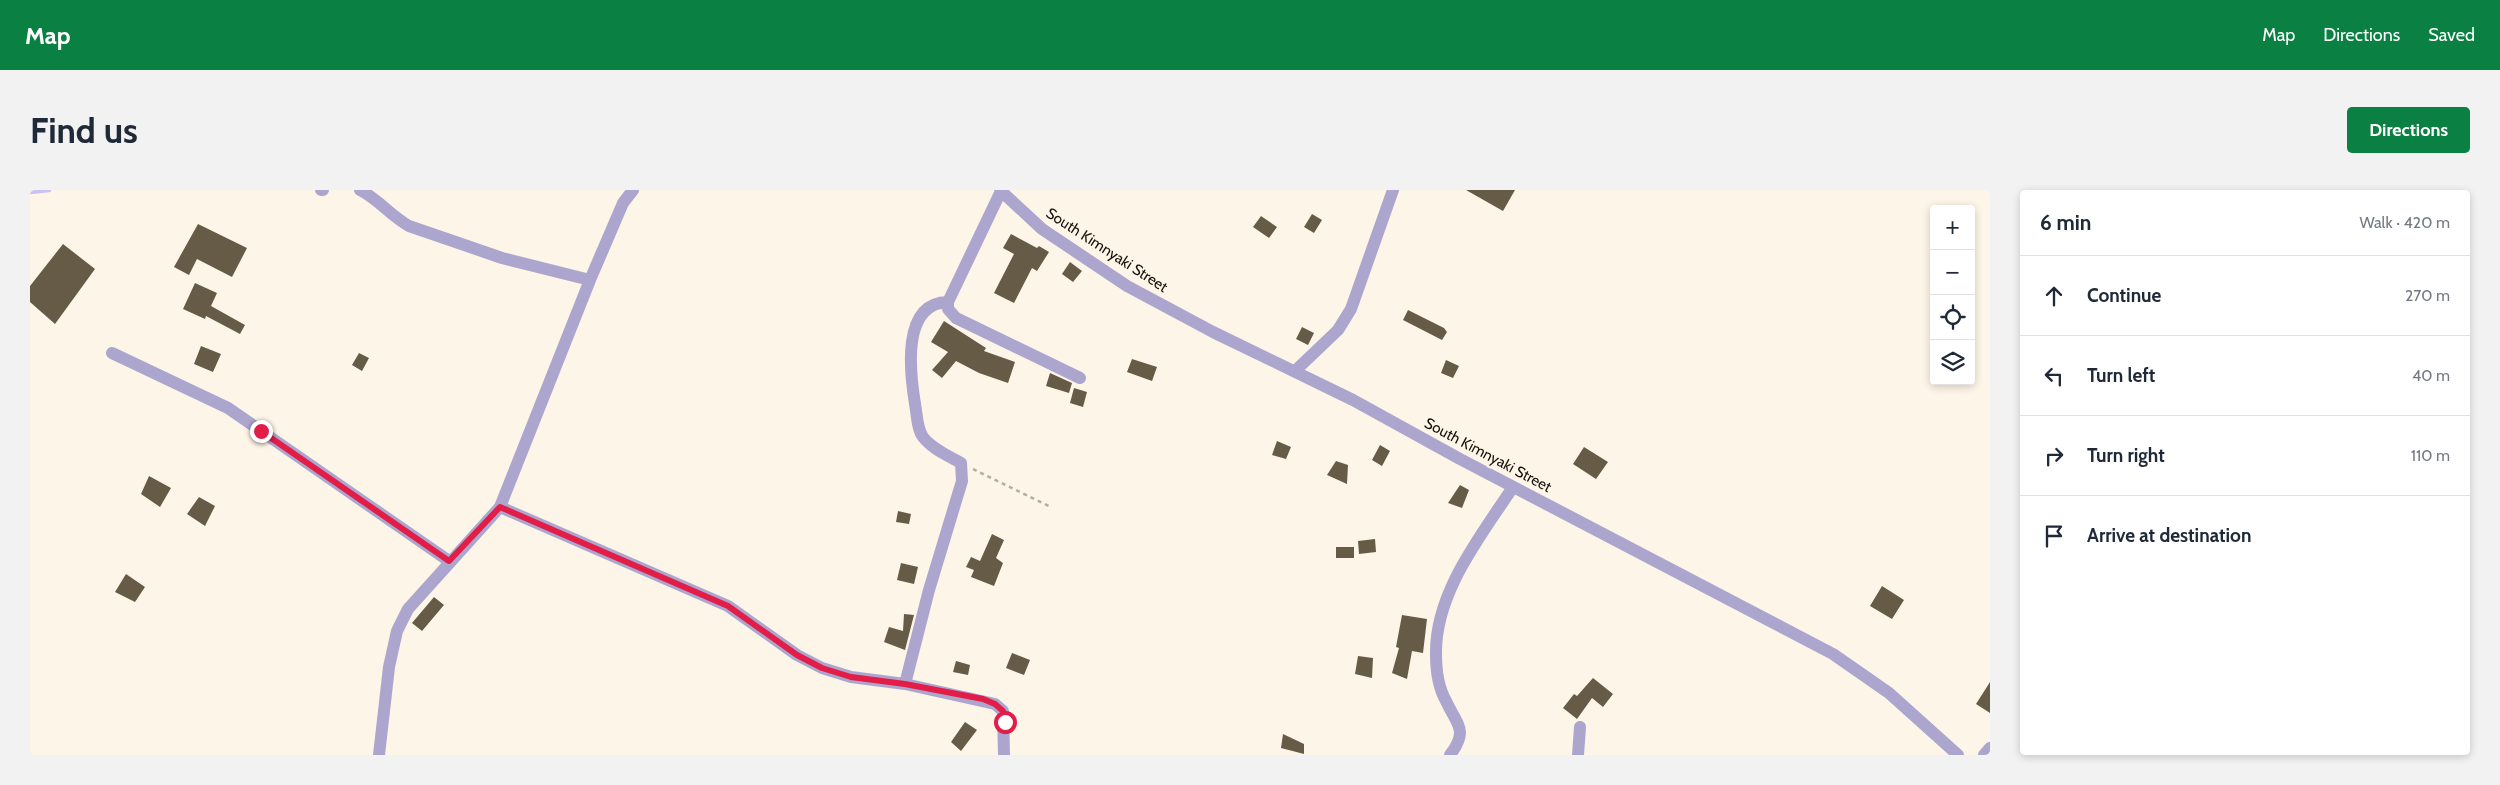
<!DOCTYPE html>
<meta charset="utf-8">
<style>
:root{--surface:#fff;--page:#f2f2f3;--text:#1f2937;--muted:#747a83;--line:#e0e1e3;--accent:#0b8043}
body{margin:0;font-family:Cabin,sans-serif;background:var(--page);color:var(--text)}
.controls{position:absolute;right:15px;top:15px;display:grid;overflow:hidden;border-radius:5px;box-shadow:0 2px 8px #0003}
.controls button{width:45px;height:45px;display:grid;place-items:center;padding:0;border:0;border-bottom:1px solid var(--line);background:var(--surface);color:var(--text);font:25px sans-serif}
.stop{position:absolute;width:15px;height:15px;margin:-11px;border:4px solid #e11d48;border-radius:50%;background:#fff}
.stop.end{background:#e11d48;border-color:#fff;box-shadow:0 1px 5px #0008}
.list{margin:0;padding:0;list-style:none}
h2{display:flex;justify-content:space-between;align-items:center;height:65px;margin:0;padding:0 20px;font-size:21px}
h2 small{font-size:16px;font-weight:400;color:var(--muted)}
.list li{display:grid;grid-template-columns:32px 1fr auto;gap:15px;align-items:center;box-sizing:border-box;height:80px;padding:0 20px;border-top:1px solid var(--line)}
.list b{display:block;font-size:19px;white-space:nowrap}
.list em{font-size:16px;font-style:normal;color:var(--muted)}
.icon{flex:none;width:28px;height:28px;fill:none;stroke:currentColor;stroke-width:2;stroke-linecap:round;stroke-linejoin:round}
.map{position:relative;flex:none;width:1960px;height:565px;overflow:hidden;border-radius:5px}
header{display:flex;align-items:center;gap:30px;box-sizing:border-box;height:70px;padding:0 25px;background:var(--accent);color:#fff}
header strong{font-size:24px}
nav{display:flex;gap:28px;margin-inline-start:auto;font-size:18px}
.intro{display:flex;align-items:center;justify-content:space-between;box-sizing:border-box;height:120px;padding:0 30px}
h1{margin:0;font-size:35px}
.button{padding:12px 22px;border-radius:5px;background:var(--accent);color:#fff;font-size:18px;font-weight:700}
main{display:flex;gap:30px;padding:0 30px}
aside{flex:1;background:var(--surface);border-radius:5px;box-shadow:0 2px 8px #0003}
.map>svg:first-child{display:block}
.lines{fill:none;stroke-linecap:round;stroke-linejoin:round}
.stream{stroke:#c9c2f4;stroke-width:4.5}
.building{fill:#665b46}
.path{stroke:#b4ada1;stroke-width:2.5;stroke-dasharray:4 4;stroke-linecap:butt}
.minor{stroke:#aca6cf;stroke-width:12}
.route{stroke:#e11d48;stroke-width:6}
.labels{text-anchor:middle;stroke-width:5;stroke-linejoin:round;paint-order:stroke}
.street-label{font-size:15px;fill:#141008;stroke:#fdf5e7}
</style>
<header>
<strong>Map</strong>
<nav><a>Map</a><a>Directions</a><a>Saved</a></nav>
</header>
<div class="intro"><h1>Find us</h1><a class="button">Directions</a></div>
<main>
<div class="map">
<svg width="1960" height="565" viewBox="0 0 1960 565">
<rect width="100%" height="100%" fill="#fdf5e7"/>
<g class="lines">
<path class="stream" d="M0 2 19 0"/>
</g>
<path class="building" d="M1436 0H1485L1473 21Z
M1282 24 1292 30 1284 43 1274 37Z
M1231 26 1247 37 1239 48 1223 37Z
M168 34 217 58 202 87 167 69 159 85 144 77Z
M981 44 1007 58 1009 56 1019 62 1007 81 1002 78 984 113 964 103 984 64 973 58Z
M33 54 65 79 25 134 0 112V96Z
M1040 72 1052 81 1043 92 1032 84Z
M165 93 187 103 181 116 215 135 210 144 176 126 175 129 153 119Z
M1378 120 1414 138 1417 142 1412 150 1373 130Z
M914 131 956 158 954 161 985 172 978 193 949 183 926 171 912 188 902 180 918 162 901 152Z
M1272 137 1284 143 1278 155 1266 149Z
M171 156 191 164 183 182 164 174Z
M329 163 339 168 332 181 322 175Z
M1102 169 1127 177 1122 191 1097 182Z
M1416 170 1429 176 1423 188 1411 183Z
M1020 183 1042 193 1039 203 1016 196Z
M1044 198 1057 202 1053 217 1040 213Z
M1247 251 1261 257 1256 269 1242 265Z
M1350 255 1360 261 1352 276 1342 270Z
M1554 257 1578 272 1566 289 1543 274Z
M1306 271 1318 275 1317 294 1297 285Z
M119 286 141 298 130 317 111 304Z
M1430 295 1439 300 1432 318 1418 313Z
M169 307 185 316 175 336 157 324Z
M868 321 881 324 879 334 866 332Z
M962 344 974 350 966 368 973 373 964 396 941 387 944 380 936 377 941 367 950 371Z
M1345 349 1346 362 1329 364 1328 351Z
M1306 357H1324V368H1306Z
M871 373 888 377 884 394 867 390Z
M96 384 115 397 105 412 85 402Z
M1852 396 1874 410 1862 429 1840 416Z
M404 407 414 415 392 441 382 433Z
M874 424 884 425 875 460 854 452 859 437 873 441Z
M1372 425 1397 429 1393 463 1382 461 1377 489 1362 483 1369 458 1366 457Z
M982 463 1000 470 994 485 976 478Z
M1328 466 1343 468 1342 488 1325 484Z
M926 471 940 475 938 485 923 482Z
M1563 488 1583 504 1573 517 1562 508 1547 529 1533 518 1544 504 1547 506Z
M1960 492V523L1946 514Z
M935 532 947 540 931 561 921 552Z
M1253 544 1274 554V564L1251 558Z"/>
<g class="lines">
<path class="path" d="M943 279 1021 317"/>
<path class="minor" d="M291 0H293
M330 0C348 9 361 26 379 36L472 68 560 90
M970 0 1012 39 1097 96 1183 142 1323 210 1430 269 1803 464 1859 503 1928 565
M971 1 918 112V119L926 128 1050 188
M82 163 198 218 419 371
M1265 181 1308 140 1321 119 1363 0
M470 317 698 416 767 465 792 478 821 487 875 494 965 514 973 521 974 565
M875 494 899 400 932 291 931 273C919 266 902 259 893 247 887 239 887 224 885 214 880 183 871 113 918 112
M349 565 359 477 367 441 378 419 470 317 560 90 593 13 603 0
M1420 565C1439 540 1427 535 1416 511 1408 497 1406 480 1406 464 1405 402 1451 346 1483 297
M1548 565 1550 537
M1954 565 1960 558"/>
</g>
<g class="lines">
<path class="route" d="M231 241 419 371 470 317 698 416 767 465 792 478 821 487 875 494 953 509 965 514 973 521 975 532"/>
</g>
<g class="labels">
<g class="street-label">
<text transform="translate(1077 60) rotate(33)" y="5">South Kimnyaki Street</text>
<text transform="translate(1458 265) rotate(28)" y="5">South Kimnyaki Street</text>
</g>
</g>
</svg>
<div class="controls">
<button>+</button>
<button>−</button>
<button><svg class="icon" aria-label="locate" viewBox="0 0 24 24"><circle cx="12" cy="12" r="6"/><path d="M12 2v4M12 18v4M2 12h4M18 12h4"/></svg></button>
<button><svg class="icon" aria-label="layers" viewBox="0 0 24 24"><path d="M12 4l9 5-9 5-9-5zM3 14l9 5 9-5"/></svg></button>
</div>
<div class="stop" style="left:975px;top:532px"></div>
<div class="stop end" style="left:231px;top:241px"></div>
</div>
<aside>
<h2>6 min<small>Walk · 420 m</small></h2>
<ul class="list">
<li><svg class="icon" aria-label="ahead" viewBox="0 0 24 24"><path d="M12 20V5M6 11l6-6 6 6"/></svg><div><b>Continue</b></div><em>270 m</em></li>
<li><svg class="icon" aria-label="left" viewBox="0 0 24 24"><path d="M17 20v-9H6M10 6l-5 5 5 5"/></svg><div><b>Turn left</b></div><em>40 m</em></li>
<li><svg class="icon" aria-label="right" viewBox="0 0 24 24"><path d="M7 20v-9h11M14 6l5 5-5 5"/></svg><div><b>Turn right</b></div><em>110 m</em></li>
<li><svg class="icon" aria-label="arrive" viewBox="0 0 24 24"><path d="M6 21V4h12l-3 4 3 4H6"/></svg><div><b>Arrive at destination</b></div></li>
</ul>
</aside>
</main>
